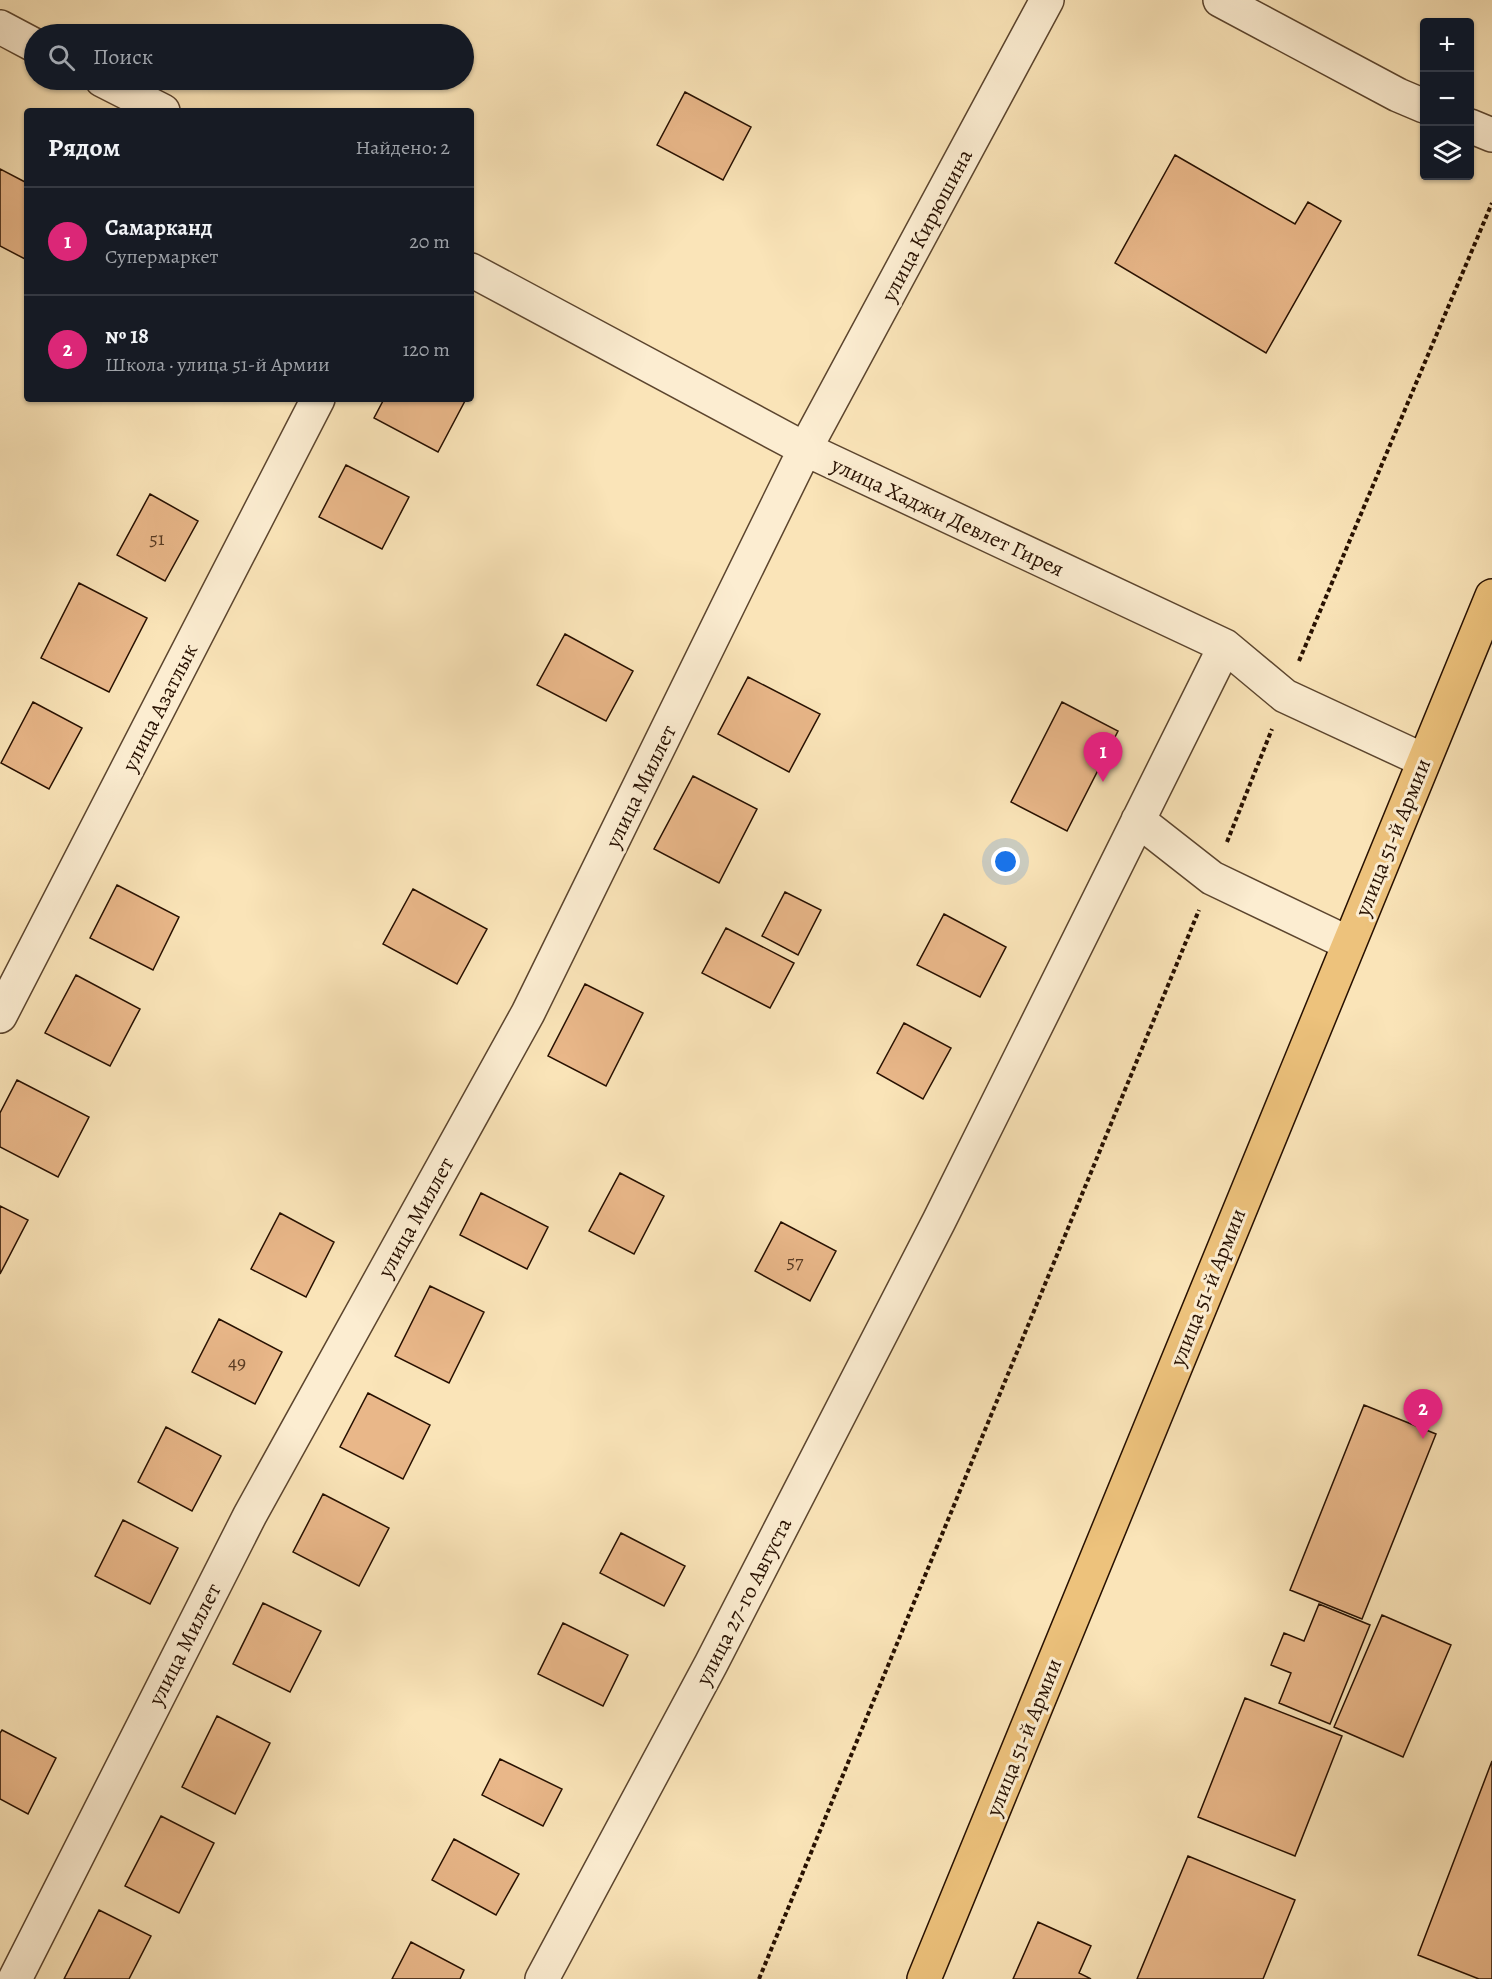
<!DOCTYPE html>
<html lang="ru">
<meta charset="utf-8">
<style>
:root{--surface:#171b24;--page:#242831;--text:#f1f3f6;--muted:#9ea1a6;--line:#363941;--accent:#db2777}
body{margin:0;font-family:Alegreya,serif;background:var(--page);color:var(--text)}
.controls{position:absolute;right:18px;top:18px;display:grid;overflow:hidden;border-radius:6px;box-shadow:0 2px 4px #0004}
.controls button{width:54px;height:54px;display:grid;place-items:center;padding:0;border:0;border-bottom:2px solid var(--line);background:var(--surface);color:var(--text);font:30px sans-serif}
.you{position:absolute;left:1006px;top:862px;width:21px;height:21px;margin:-15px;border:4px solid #fff;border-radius:50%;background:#1a73e8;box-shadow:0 0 0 9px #1a73e833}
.badge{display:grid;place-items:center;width:39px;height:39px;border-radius:50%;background:var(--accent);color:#fff;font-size:20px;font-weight:700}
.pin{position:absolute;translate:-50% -50px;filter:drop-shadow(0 2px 3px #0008)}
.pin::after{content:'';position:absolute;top:32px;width:21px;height:18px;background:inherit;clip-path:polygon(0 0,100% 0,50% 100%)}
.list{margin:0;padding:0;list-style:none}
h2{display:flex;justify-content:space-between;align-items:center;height:78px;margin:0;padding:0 24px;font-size:26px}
h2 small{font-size:20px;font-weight:400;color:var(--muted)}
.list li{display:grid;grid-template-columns:39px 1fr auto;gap:18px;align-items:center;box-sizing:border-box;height:108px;padding:0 24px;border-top:2px solid var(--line)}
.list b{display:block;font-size:22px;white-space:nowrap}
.list p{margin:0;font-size:20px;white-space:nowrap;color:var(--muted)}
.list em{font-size:20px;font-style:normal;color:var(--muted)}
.icon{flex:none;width:33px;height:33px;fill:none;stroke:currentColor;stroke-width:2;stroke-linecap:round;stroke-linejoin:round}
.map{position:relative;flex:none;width:1492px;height:1979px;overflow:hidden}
.search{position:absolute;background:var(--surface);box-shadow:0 2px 4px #0004;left:24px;top:24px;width:450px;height:66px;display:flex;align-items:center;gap:15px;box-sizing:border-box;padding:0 21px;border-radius:33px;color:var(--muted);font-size:22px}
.panel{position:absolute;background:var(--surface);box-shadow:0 2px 4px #0004;left:24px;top:108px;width:450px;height:294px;border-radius:6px}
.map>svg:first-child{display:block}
.building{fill:#e9b789;stroke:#271000;stroke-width:1.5}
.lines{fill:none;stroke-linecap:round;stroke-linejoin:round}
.minor-casing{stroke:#5c452e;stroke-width:36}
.major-casing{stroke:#271000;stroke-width:36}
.path{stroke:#271000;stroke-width:4;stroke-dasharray:4.5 3;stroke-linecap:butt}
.minor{stroke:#fcedd1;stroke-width:33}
.major{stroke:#edc27c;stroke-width:33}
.labels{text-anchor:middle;stroke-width:6;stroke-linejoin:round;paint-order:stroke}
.number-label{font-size:20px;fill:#583a22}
.street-label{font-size:22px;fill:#271000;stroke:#fcedd1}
</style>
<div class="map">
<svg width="1492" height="1979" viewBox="0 0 1492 1979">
<rect width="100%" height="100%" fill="#fae4b8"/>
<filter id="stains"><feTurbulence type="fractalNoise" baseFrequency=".00333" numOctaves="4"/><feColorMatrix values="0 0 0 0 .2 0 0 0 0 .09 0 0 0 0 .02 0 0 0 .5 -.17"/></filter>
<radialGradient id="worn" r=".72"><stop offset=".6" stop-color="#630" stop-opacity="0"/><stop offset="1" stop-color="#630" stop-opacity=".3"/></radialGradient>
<path class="building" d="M685 92 751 127 723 180 657 145Z
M1175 155 1295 224 1308 202 1341 221 1266 353 1115 263Z
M0 169 27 183V260L0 246Z
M384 399H466L438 452 374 418Z
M346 465 409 497 382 549 319 517Z
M150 494 198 521 165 581 117 555Z
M79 583 147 618 109 692 41 658Z
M565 634 633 671 606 721 537 685Z
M748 677 820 714 789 772 718 734Z
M33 702 82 728 49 789 1 763Z
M1062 702 1118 731 1067 831 1011 802Z
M693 776 757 809 719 883 654 849Z
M117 885 179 917 153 970 90 938Z
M413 889 487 929 457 984 383 944Z
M785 892 821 910 798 955 762 936Z
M944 914 1006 947 980 997 917 965Z
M726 928 794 963 770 1008 702 973Z
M76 975 140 1009 110 1066 45 1033Z
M585 984 643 1013 606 1086 548 1056Z
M904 1023 951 1048 923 1099 877 1073Z
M17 1080 89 1117 58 1177 0 1147V1113Z
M620 1173 664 1196 634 1254 589 1231Z
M481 1193 548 1227 527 1269 460 1235Z
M0 1206 28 1220 0 1274Z
M280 1213 334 1242 306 1297 251 1269Z
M781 1222 836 1251 810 1301 755 1271Z
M430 1286 484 1312 449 1383 395 1356Z
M219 1319 282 1352 255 1404 192 1372Z
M368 1393 430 1425 403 1479 340 1447Z
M1364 1405 1436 1434 1362 1619 1290 1590Z
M166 1427 221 1456 192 1511 138 1482Z
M323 1494 389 1528 359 1586 293 1552Z
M123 1520 178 1548 150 1604 95 1576Z
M621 1533 685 1566 664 1606 600 1573Z
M263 1603 321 1631 290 1692 233 1664Z
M1319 1604 1370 1625 1330 1724 1279 1703 1291 1673 1271 1665 1284 1633 1304 1641Z
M1382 1615 1451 1645 1403 1757 1334 1727Z
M563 1623 628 1655 603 1706 538 1674Z
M1245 1698 1342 1736 1295 1856 1198 1817Z
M217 1716 270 1743 235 1814 182 1787Z
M2 1730 56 1758 28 1814 0 1799V1733Z
M500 1759 562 1789 543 1826 482 1795Z
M1492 1761V1979H1479L1418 1955Z
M161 1816 214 1843 179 1913 125 1886Z
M454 1839 519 1874 496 1915 432 1880Z
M1188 1856 1295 1900 1263 1979H1137Z
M99 1910 151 1936 129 1979H64Z
M1038 1922 1091 1946 1079 1973 1091 1979H1013Z
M411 1942 464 1970 460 1979H392Z"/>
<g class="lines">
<g class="minor-casing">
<path id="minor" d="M1220 0 1398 95 1424 106
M0 27 34 45
M102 80 163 111
M1470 126 1492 135
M471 270 805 449 1225 646 1285 696 1423 760
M1138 820 1212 878 1348 943
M0 1016 318 399
M15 1979 250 1515 528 1013 805 449 1047 0
M542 1979 711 1664 939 1221 1225 646"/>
</g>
<g class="major-casing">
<path id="major" d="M924 1979 1492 596"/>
</g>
<path class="path" d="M1299 661 1492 203
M1227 842 1272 729
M759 1979 1199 910"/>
<use href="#minor" class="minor"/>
<use href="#major" class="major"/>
</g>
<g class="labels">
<g class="number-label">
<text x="157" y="545">51</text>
<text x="795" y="1268">57</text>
<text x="237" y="1369">49</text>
</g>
<g class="street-label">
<text transform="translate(926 225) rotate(-62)" y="8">улица Кирюшина</text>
<text transform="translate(948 516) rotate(25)" y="8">улица Хаджи Девлет Гирея</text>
<text transform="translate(159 707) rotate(-63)" y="8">улица Азатлык</text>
<text transform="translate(640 786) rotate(-64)" y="8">улица Миллет</text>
<text transform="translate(1392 837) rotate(-68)" y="8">улица 51-й Армии</text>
<text transform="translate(415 1217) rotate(-61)" y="8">улица Миллет</text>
<text transform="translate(1207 1287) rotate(-68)" y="8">улица 51-й Армии</text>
<text transform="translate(743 1601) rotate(-63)" y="8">улица 27-го Августа</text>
<text transform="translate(184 1644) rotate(-63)" y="8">улица Миллет</text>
<text transform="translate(1023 1737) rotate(-68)" y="8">улица 51-й Армии</text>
</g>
</g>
<rect width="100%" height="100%" filter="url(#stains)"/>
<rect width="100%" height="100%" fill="url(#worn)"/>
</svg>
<div class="controls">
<button>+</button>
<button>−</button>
<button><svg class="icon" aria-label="layers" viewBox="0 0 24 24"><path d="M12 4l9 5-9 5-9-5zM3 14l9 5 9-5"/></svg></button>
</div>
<div class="you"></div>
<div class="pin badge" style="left:1103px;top:782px">1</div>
<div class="pin badge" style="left:1423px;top:1439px">2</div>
<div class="search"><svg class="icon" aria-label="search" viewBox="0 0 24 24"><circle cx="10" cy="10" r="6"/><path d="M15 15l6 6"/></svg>Поиск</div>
<section class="panel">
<h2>Рядом<small>Найдено: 2</small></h2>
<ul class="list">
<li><span class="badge">1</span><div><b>Самарканд</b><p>Супермаркет</p></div><em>20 m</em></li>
<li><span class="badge">2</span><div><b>№ 18</b><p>Школа · улица 51-й Армии</p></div><em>120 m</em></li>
</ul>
</section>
</div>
